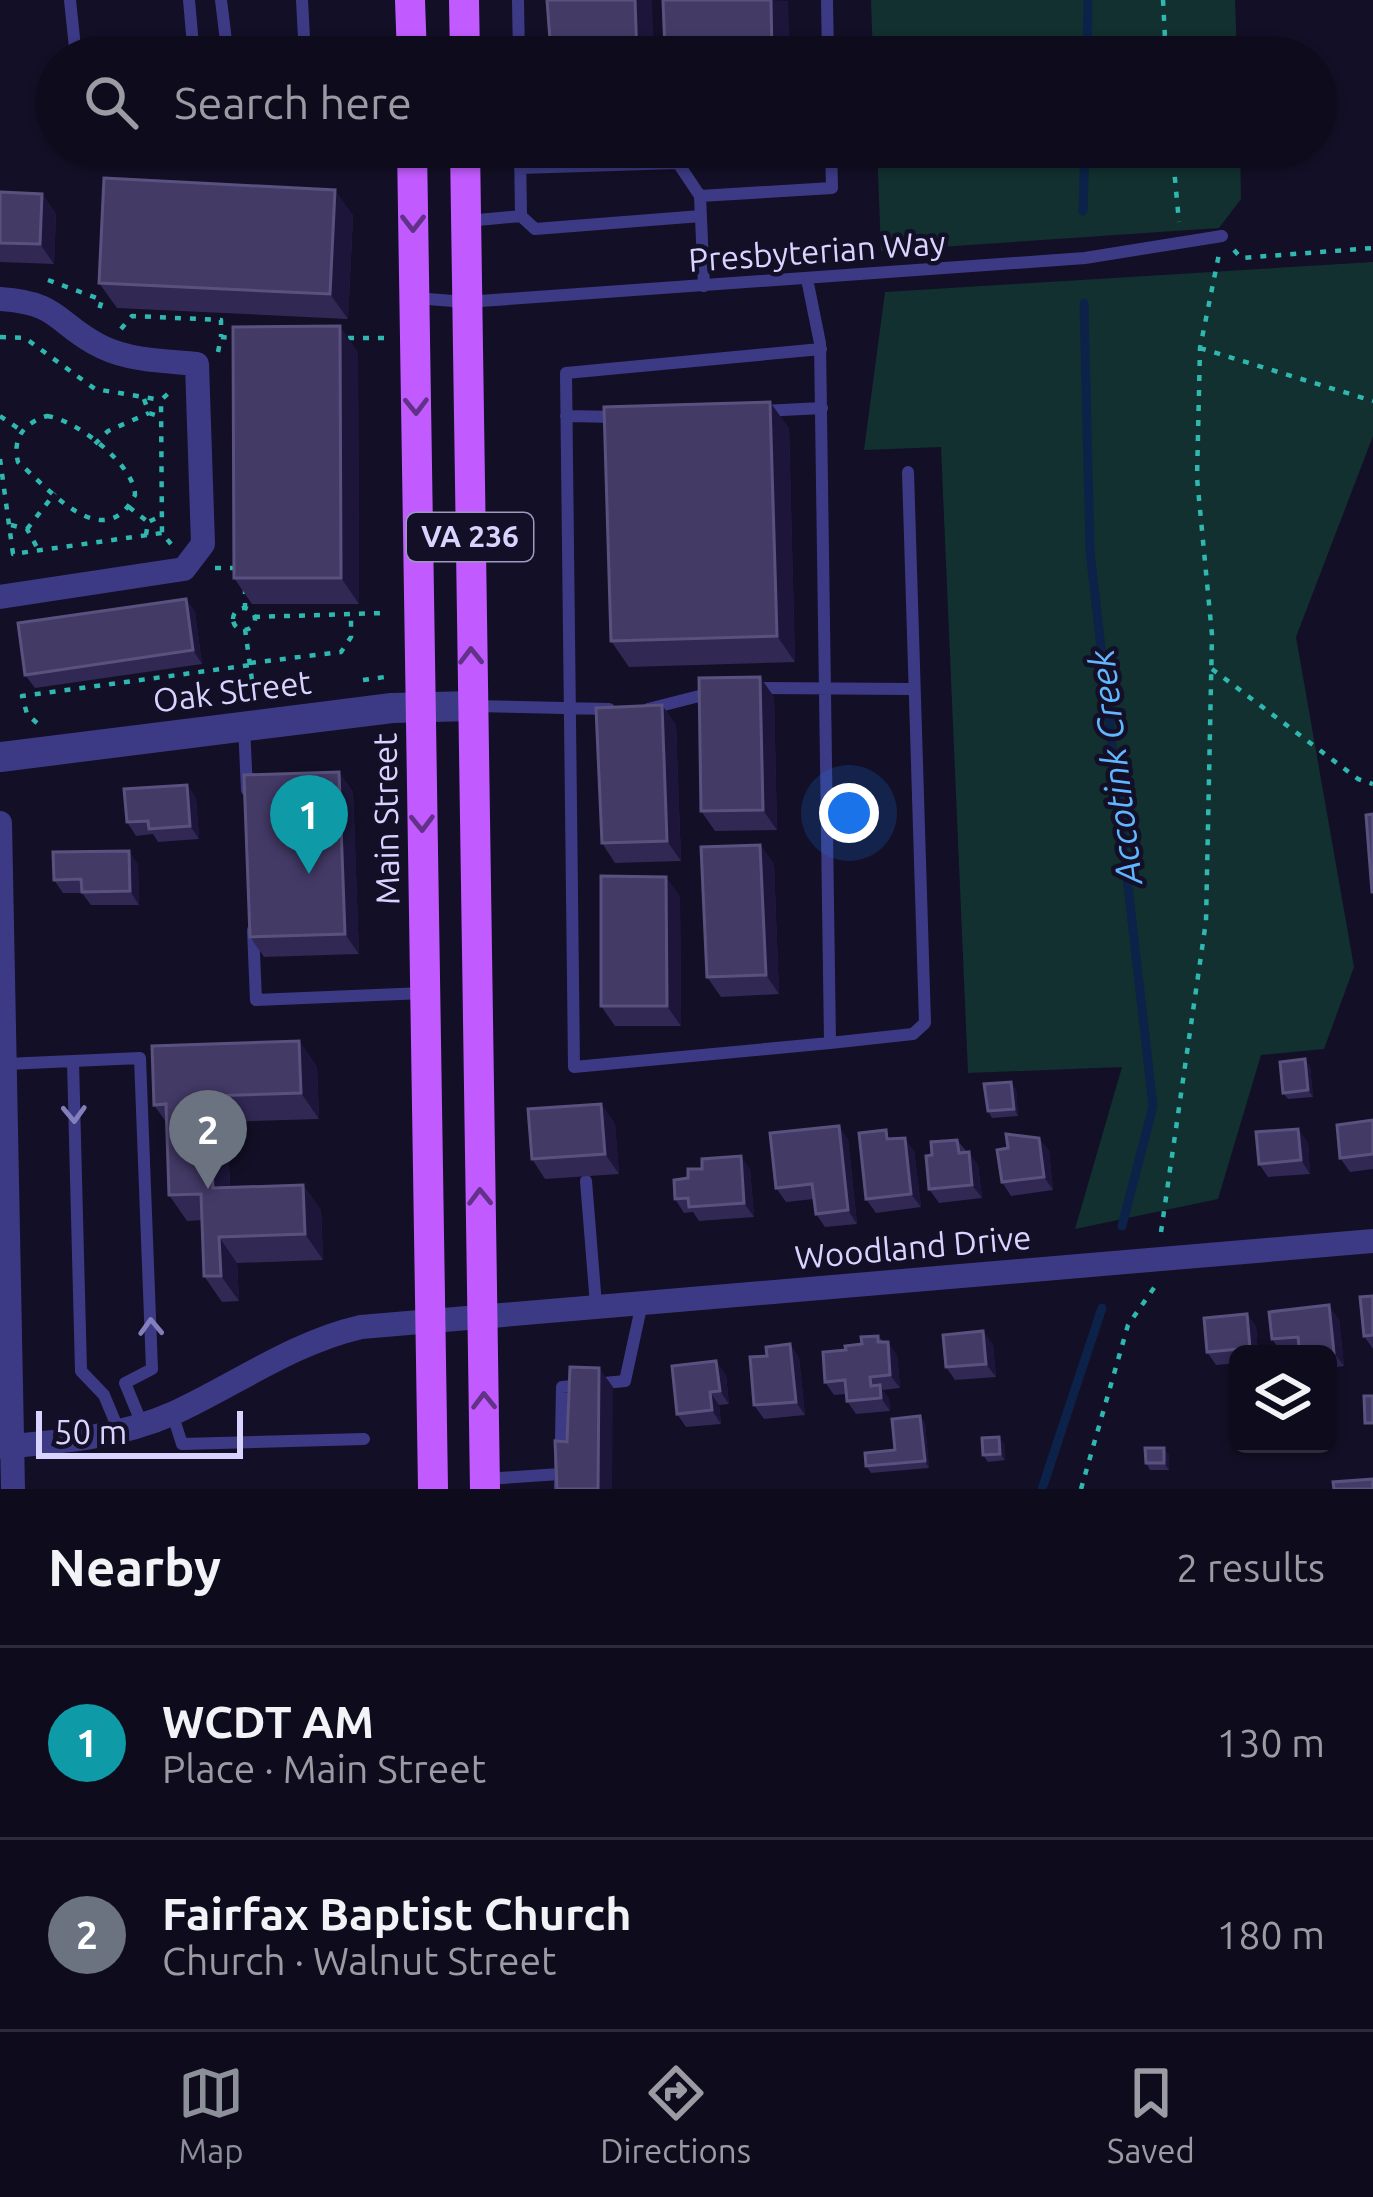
<!DOCTYPE html>
<meta charset="utf-8">
<style>
:root{--surface:#0e0b1c;--page:#171425;--text:#f1f3f6;--muted:#9b9ba3;--line:#2e2b3b;--accent:#8c9099}
body{margin:0;font-family:Ubuntu,sans-serif;background:var(--page);color:var(--text)}
.controls{position:absolute;right:36px;bottom:36px;display:grid;overflow:hidden;border-radius:18px;box-shadow:0 3px 9px #0004}
.controls button{width:108px;height:108px;display:grid;place-items:center;padding:0;border:0;border-bottom:3px solid var(--line);background:var(--surface);color:var(--text);font:60px sans-serif}
.scale{position:absolute;left:36px;bottom:30px;width:207px;box-sizing:border-box;padding-left:12px;border:6px solid #d9d4ff;border-top:0;font-size:33px;line-height:42px;white-space:nowrap;color:#d9d4ff;-webkit-text-stroke:9px #130f26;paint-order:stroke}
.you{position:absolute;left:849px;top:813px;width:42px;height:42px;margin:-30px;border:9px solid #fff;border-radius:50%;background:#1a73e8;box-shadow:0 0 0 18px #1a73e833}
.badge{display:grid;place-items:center;width:78px;height:78px;border-radius:50%;background:var(--accent);color:#fff;font-size:39px;font-weight:700}
.pin{position:absolute;translate:-50% -99px;filter:drop-shadow(0 3px 6px #0008)}
.pin::after{content:'';position:absolute;top:63px;width:42px;height:36px;background:inherit;clip-path:polygon(0 0,100% 0,50% 100%)}
.list{margin:0;padding:0;list-style:none}
h2{display:flex;justify-content:space-between;align-items:center;height:156px;margin:0;padding:0 48px;font-size:51px}
h2 small{font-size:39px;font-weight:400;color:var(--muted)}
.list li{display:grid;grid-template-columns:78px 1fr auto;gap:36px;align-items:center;box-sizing:border-box;height:192px;padding:0 48px;border-top:3px solid var(--line)}
.list b{display:block;font-size:45px;white-space:nowrap}
.list p{margin:0;font-size:39px;white-space:nowrap;color:var(--muted)}
.list em{font-size:39px;font-style:normal;color:var(--muted)}
.icon{flex:none;width:66px;height:66px;fill:none;stroke:currentColor;stroke-width:2;stroke-linecap:round;stroke-linejoin:round}
.map{position:relative;flex:none;width:1373px;height:1489px;overflow:hidden}
.search{position:absolute;background:var(--surface);box-shadow:0 3px 9px #0004;left:36px;right:36px;top:36px;height:132px;display:flex;align-items:center;gap:30px;box-sizing:border-box;padding:0 42px;border-radius:66px;color:var(--muted);font-size:45px}
.sheet{height:540px;background:var(--surface)}
nav{display:flex;justify-content:space-around;align-items:center;box-sizing:border-box;height:168px;border-top:3px solid var(--line);background:var(--surface);font-size:33px;color:var(--muted)}
nav a{display:grid;justify-items:center;gap:6px}
nav .on{color:var(--accent)}
.map>svg:first-child{display:block}
.green{fill:#12302f}
.lines{fill:none;stroke-linecap:round;stroke-linejoin:round}
.stream{stroke:#0c2248;stroke-width:9}
.path{stroke:#2fb8b0;stroke-width:4.5;stroke-dasharray:6 9;stroke-linecap:butt}
.service{stroke:#3d3a85;stroke-width:12}
.minor{stroke:#3d3a85;stroke-width:24}
.tertiary{stroke:#3d3a85;stroke-width:30}
.primary{stroke:#c25bff;stroke-width:30}
.wall{fill:#312854}
.shaded-wall{fill:#1d163a}
.building{fill:#433a66;stroke:#5a527e;stroke-width:3}
.oneway{stroke:#623188}
.oneway2{stroke:#837fbc}
.labels{text-anchor:middle;stroke-width:9;stroke-linejoin:round;paint-order:stroke}
.shield{fill:#130f26;stroke:#9e99be;stroke-width:3}
.shield-label{font-size:30px;font-weight:bold;fill:#d9d4ff}
.street-label{font-size:33px;fill:#d9d4ff;stroke:#130f26}
.water-label{font-size:36px;font-style:italic;fill:#62b6ff;stroke:#130f26}
</style>
<div class="map">
<svg width="1373" height="1489" viewBox="0 0 1373 1489">
<rect width="100%" height="100%" fill="#130f26"/>
<path class="green" d="M871 0H1235L1237 57H873Z
M877 147H1240L1241 199 1219 228 881 251Z
M1373 262V436L1296 637 1354 967 1324 1049 1261 1055 1218 1199 1075 1229 1122 1067 968 1073 941 447 864 450 885 292Z"/>
<g class="lines">
<path class="stream" d="M1087 57 1088 0
M1083 211 1085 147
M1084 303 1090 551 1153 1106 1122 1226
M1042 1489 1102 1308"/>
<path class="path" d="M1163 0 1166 57
M1172 147 1179 222
M1234 250 1241 258 1373 248
M48 280 102 300 98 313
M121 329 132 316 221 320V337
M0 337 25 338 95 389 161 400
M348 338H384
M1200 348 1373 401
M218 352 221 337 233 338
M144 399 149 413 161 417
M0 416 22 431
M47 416C75 419 135 465 135 495 104 556 50 490 18 462 12 438 24 423 47 416Z
M95 444 108 431 149 413
M0 459 13 554 162 533
M129 507 148 522
M11 525 27 529 39 551
M27 529 55 493
M146 535 148 522 161 516
M171 544 162 533 161 400 172 390
M215 568H239
M245 588V608
M233 619a11 11 0 1 1 22 0a11 11 0 1 1-22 0Z
M254 617 385 613
M245 629 254 695
M250 663 341 652 351 637V615
M1212 669 1358 779 1373 784
M363 680 392 676
M37 723 27 714 22 696 251 665
M1161 1232 1206 921 1212 635 1197 478 1200 348 1219 254
M1081 1489 1128 1325 1156 1285"/>
<path class="service" d="M70 0 76 57
M189 0 194 57
M221 0 228 57
M518 0 519 57
M827 0 828 57
M171 57H198
M285 57H305L302 0
M520 168 678 163 700 196
M521 216 535 229 701 216
M467 221 521 216 520 147
M807 279 820 343 830 1043 574 1067 566 373 821 349
M704 286 700 196 832 188 831 147
M415 298 466 302 1085 258 1222 236
M763 411 822 408
M566 416 617 417
M753 688 912 689
M474 706 609 709
M648 709 715 692
M244 726 247 790
M253 930 256 1000 424 993
M830 1043 913 1034 925 1023 908 472
M6 1064 73 1061
M586 1181 596 1305
M172 1413 182 1444 364 1439
M119 1431 104 1395 81 1371 73 1061 140 1058 152 1369 125 1383 142 1424
M486 1479 560 1474
M560 1489 562 1387 625 1381 642 1303"/>
<path class="minor" d="M0 299C62 303 55 324 102 347 131 361 166 361 197 364L203 544 184 569 0 597
M0 823 13 1489
M0 1447C60 1442 118 1438 174 1413 237 1384 292 1343 361 1327L1373 1241"/>
<path class="tertiary" d="M0 757 392 708 472 706"/>
<path class="primary" d="M410 0 412 57
M464 0 465 57
M412 147 433 1489
M465 147 485 1489"/>
</g>
<path class="wall" d="M688 147H792V148L690 151Z
M0 192 42 194 56 214 54 264 0 262Z
M353 215 348 319 117 308 99 283Z
M358 352 359 604H252L234 578Z
M789 428 795 662 629 667 611 641Z
M186 599 195 612 202 664 35 688 25 675Z
M760 677 774 697 777 830 715 831 701 811Z
M662 705 676 725 681 861 615 863 602 843Z
M339 772 353 792 359 954 264 957 250 937Z
M187 785 196 798 199 839 158 842 153 834 136 836 127 822Z
M760 845 774 864 779 994 721 997 707 977Z
M138 864 139 905H91L82 893H63L54 880Z
M680 896 681 1026H615L601 1006Z
M299 1041 317 1067 319 1119 227 1122 230 1187 303 1185 321 1210 323 1260 237 1263 239 1301 222 1302 204 1276 202 1220 187 1221 169 1195 166 1122 154 1105Z
M1310 1066 1313 1097 1288 1099 1283 1093Z
M1016 1089 1018 1116 992 1118 988 1111Z
M601 1104 615 1124 619 1174 545 1179 532 1159Z
M1373 1120V1169L1350 1172 1340 1158Z
M1039 1138 1049 1151 1053 1190 1011 1196 1002 1182 1008 1148Z
M848 1139 857 1224 825 1227 816 1214 814 1199 786 1202 776 1188Z
M892 1139 914 1151 921 1207 876 1213 866 1199Z
M957 1140 978 1165 982 1198 939 1203 929 1189 932 1155Z
M1308 1142 1310 1174 1268 1177 1259 1164Z
M750 1169 754 1217 699 1221 693 1212 684 1213 675 1199Z
M1373 1296V1349L1364 1336Z
M1247 1314 1256 1327 1258 1354H1238V1363L1216 1365 1207 1352Z
M1339 1319 1344 1366 1328 1368V1354L1300 1351 1282 1353 1272 1339Z
M983 1331 993 1345 996 1377 955 1380 946 1367Z
M878 1336 897 1355 900 1388 883 1390 889 1399 890 1411 856 1414 847 1401 846 1394 834 1395 825 1382 862 1344Z
M790 1344 799 1358 805 1415 764 1419 754 1405 767 1356Z
M726 1375 729 1404 719 1405 721 1424 686 1427 677 1414Z
M920 1416 925 1423 929 1468 871 1473 866 1466 895 1450Z
M1004 1443 1005 1460 988 1462 983 1455Z
M1169 1455V1470H1150L1146 1463Z"/>
<path class="shaded-wall" d="M635 0H652L654 57H637Z
M771 0 788 1 790 57H772Z
M335 190 353 215 348 319 330 294Z
M42 194 56 214 54 264 40 244Z
M340 326 358 352 359 604 341 578Z
M770 402 789 428 795 662 777 636Z
M186 599 195 612 202 664 193 650Z
M760 677 774 697 777 830 763 810Z
M662 705 676 725 681 861 667 841Z
M339 772 353 792 359 954 345 934Z
M187 785 196 798 199 839 190 826Z
M760 845 774 864 779 994 766 975Z
M129 851 138 864 139 905 130 891Z
M666 877 680 896 681 1026 667 1006Z
M299 1041 317 1067 319 1119 301 1093Z
M1305 1059 1310 1066 1313 1097 1308 1090Z
M1011 1082 1016 1089 1018 1116 1014 1109Z
M209 1096 227 1122 231 1214 213 1188Z
M601 1104 615 1124 619 1174 605 1154Z
M839 1126 848 1139 857 1224 848 1210Z
M1298 1129 1308 1142 1310 1174 1301 1160Z
M905 1138 914 1151 921 1207 911 1194Z
M1039 1138 1049 1151 1053 1190 1044 1177Z
M969 1152 978 1165 982 1198 972 1185Z
M741 1156 750 1169 754 1217 744 1203Z
M303 1185 321 1210 323 1260 305 1234Z
M219 1237 237 1263 239 1301 221 1276Z
M1329 1305 1339 1319 1344 1366 1334 1353Z
M1247 1314 1256 1327 1258 1354H1254L1250 1348Z
M983 1331 993 1345 996 1377 986 1364Z
M888 1342 897 1355 900 1388 890 1375Z
M790 1344 799 1358 805 1415 796 1402Z
M716 1361 726 1375 729 1404 720 1391Z
M599 1368 613 1387 612 1489H598Z
M880 1385 889 1399 890 1411 881 1398Z
M710 1392 719 1405 721 1424 712 1410Z
M920 1416 925 1423 929 1468 925 1461Z
M999 1437 1004 1443 1005 1460 1000 1454Z
M1164 1448 1169 1455V1470L1164 1463Z"/>
<path class="building" d="M547 0H635L637 57H543L542 53H551Z
M663 0H771L772 57H670V51H665Z
M104 178 335 190 330 294 99 283Z
M0 192 42 194 40 244 0 243Z
M340 326 341 578H234L233 327Z
M770 402 777 636 611 641 604 407Z
M186 599 193 650 25 675 18 623Z
M760 677 763 810 701 811 699 678Z
M662 705 667 841 602 843 596 708Z
M339 772 345 934 250 937 244 775Z
M187 785 190 826 149 829 148 821 127 822 124 789Z
M1373 814V892H1372L1366 815Z
M760 845 766 975 707 977 701 847Z
M129 851 130 891 82 892 81 879 54 880 53 852Z
M601 876 666 877 667 1006H601Z
M299 1041 301 1093 209 1096 213 1188 303 1185 305 1234 219 1237 221 1276H204L201 1194 169 1195 166 1104 154 1105 152 1046Z
M1305 1059 1308 1090 1283 1093 1280 1062Z
M1011 1082 1014 1109 988 1111 984 1084Z
M601 1104 605 1154 532 1159 528 1109Z
M1373 1120V1154L1340 1158 1337 1125Z
M839 1126 848 1210 816 1214 812 1184 776 1188 770 1133Z
M1298 1129 1301 1160 1259 1164 1256 1132Z
M886 1130 887 1139 905 1138 911 1194 866 1199 859 1133Z
M1006 1134 1039 1138 1044 1177 1002 1182 997 1150 1008 1148Z
M957 1140 959 1153 969 1152 972 1185 929 1189 926 1156 932 1155 931 1142Z
M741 1156 744 1203 689 1207 688 1198 675 1199 674 1180 688 1178V1169H702V1159Z
M1373 1296V1335L1364 1336 1360 1297Z
M1329 1305 1334 1353 1300 1354 1298 1337 1272 1339 1269 1312Z
M1247 1314 1250 1348 1207 1352 1204 1318Z
M983 1331 986 1364 946 1367 943 1335Z
M878 1336V1342H888L890 1375 870 1377 871 1386 880 1385 881 1398 847 1401 845 1380 825 1382 823 1352 846 1350 845 1346 862 1344 861 1337Z
M790 1344 796 1402 754 1405 750 1357 767 1356 766 1347Z
M716 1361 720 1391 710 1392 712 1410 677 1414 672 1366Z
M570 1367 599 1368 598 1489H557L555 1441 567 1442Z
M1364 1396H1373V1423H1365Z
M920 1416 925 1461 866 1466 865 1453 895 1450 892 1419Z
M999 1437 1000 1454 983 1455 982 1438Z
M1145 1448H1164V1463H1146Z
M1373 1479V1489H1334L1333 1482Z"/>
<defs><path id="oneway-chevron" d="M-2-3.5L2.5 0L-2 3.5" fill="none" stroke-width="1.6" stroke-linecap="round" stroke-linejoin="round" transform="scale(3)"/></defs>
<g class="oneway">
<use href="#oneway-chevron" transform="translate(413 223) rotate(90)"/>
<use href="#oneway-chevron" transform="translate(416 406) rotate(89)"/>
<use href="#oneway-chevron" transform="translate(471 656) rotate(-91)"/>
<use href="#oneway-chevron" transform="translate(422 823) rotate(89)"/>
<use href="#oneway-chevron" transform="translate(480 1197) rotate(-91)"/>
<use href="#oneway-chevron" transform="translate(484 1401) rotate(-91)"/>
</g>
<g class="oneway2">
<use href="#oneway-chevron" transform="translate(74 1114) rotate(88)"/>
<use href="#oneway-chevron" transform="translate(151 1327) rotate(-92)"/>
</g>
<g class="labels">
<rect class="shield" x="407" y="513" width="126" height="48" rx="9"/>
<g class="shield-label">
<text x="470" y="547">VA 236</text>
</g>
<g class="street-label">
<text transform="translate(817 251) rotate(-4)" y="12">Presbyterian Way</text>
<text transform="translate(232 691) rotate(-7)" y="12">Oak Street</text>
<text transform="translate(386 819) rotate(-91)" y="12">Main Street</text>
<text transform="translate(913 1247) rotate(-5)" y="12">Woodland Drive</text>
</g>
<g class="water-label">
<text transform="translate(1115 767) rotate(-97)" y="13">Accotink Creek</text>
</g>
</g>
</svg>
<div class="controls">
<button><svg class="icon" aria-label="layers" viewBox="0 0 24 24"><path d="M12 4l9 5-9 5-9-5zM3 14l9 5 9-5"/></svg></button>
</div>
<div class="scale">50 m</div>
<div class="you"></div>
<div class="pin badge" style="left:309px;top:874px;background:#0f9aa8">1</div>
<div class="pin badge" style="left:208px;top:1189px;background:#6b7280">2</div>
<div class="search"><svg class="icon" aria-label="search" viewBox="0 0 24 24"><circle cx="10" cy="10" r="6"/><path d="M15 15l6 6"/></svg>Search here</div>
</div>
<section class="sheet">
<h2>Nearby<small>2 results</small></h2>
<ul class="list">
<li><span class="badge" style="background:#0f9aa8">1</span><div><b>WCDT AM</b><p>Place · Main Street</p></div><em>130 m</em></li>
<li><span class="badge" style="background:#6b7280">2</span><div><b>Fairfax Baptist Church</b><p>Church · Walnut Street</p></div><em>180 m</em></li>
</ul>
</section>
<nav>
<a class="on"><svg class="icon" aria-label="map" viewBox="0 0 24 24"><path d="M3 6l6-2 6 2 6-2v14l-6 2-6-2-6 2zM9 4v14M15 6v14"/></svg>Map</a>
<a><svg class="icon" aria-label="directions" viewBox="0 0 24 24"><path d="M12 3l9 9-9 9-9-9zM9 14v-3h6M13 9l2 2-2 2"/></svg>Directions</a>
<a><svg class="icon" aria-label="saved" viewBox="0 0 24 24"><path d="M7 4h10v16l-5-4-5 4z"/></svg>Saved</a>
</nav>
